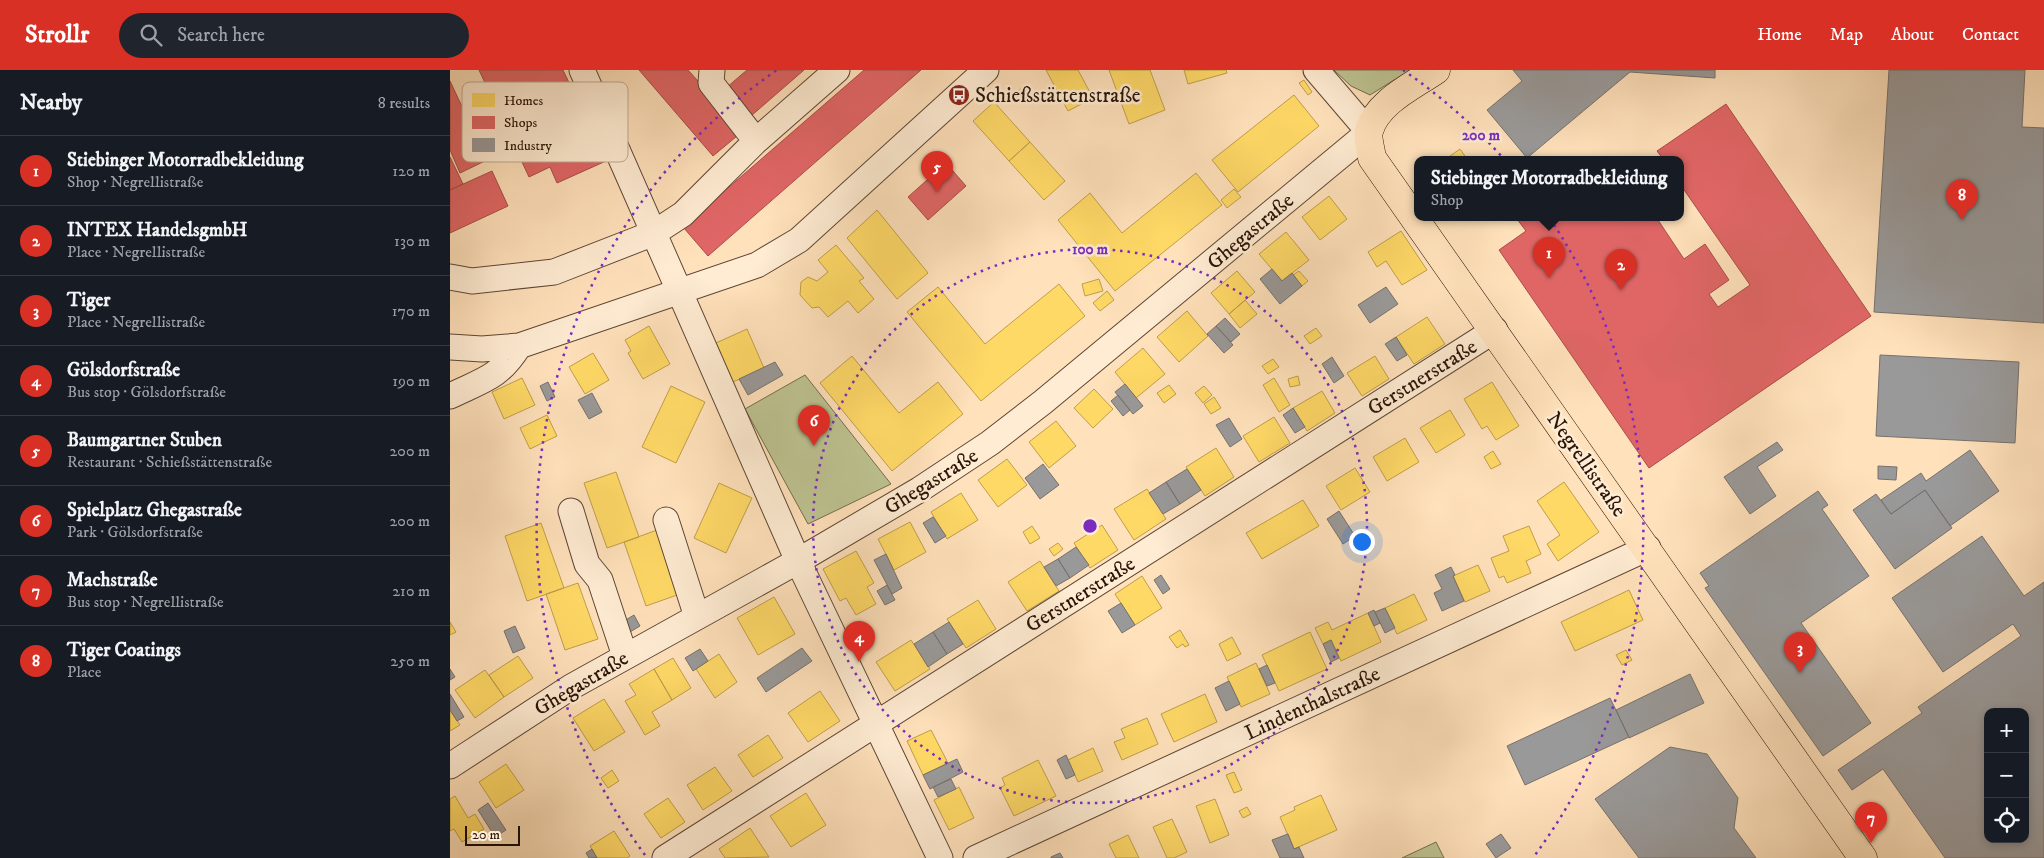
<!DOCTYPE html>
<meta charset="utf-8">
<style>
:root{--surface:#171b24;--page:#20242c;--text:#f1f3f6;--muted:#9ea1a6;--line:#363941;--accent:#d93025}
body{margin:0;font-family:"IM FELL DW Pica",serif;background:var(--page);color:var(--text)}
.controls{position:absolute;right:15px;bottom:15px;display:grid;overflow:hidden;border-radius:10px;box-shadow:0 2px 8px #0003}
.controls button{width:45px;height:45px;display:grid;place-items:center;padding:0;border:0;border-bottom:1px solid var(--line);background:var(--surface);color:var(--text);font:25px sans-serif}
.scale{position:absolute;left:15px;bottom:12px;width:55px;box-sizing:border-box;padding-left:5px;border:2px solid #291408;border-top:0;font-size:14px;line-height:18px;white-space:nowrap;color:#291408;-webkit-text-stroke:4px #ffecd3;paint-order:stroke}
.you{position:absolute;left:911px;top:471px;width:18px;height:18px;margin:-12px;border:4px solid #fff;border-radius:50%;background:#1a73e8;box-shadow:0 0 0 8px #1a73e833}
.badge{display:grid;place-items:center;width:32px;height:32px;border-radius:50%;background:var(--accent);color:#fff;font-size:16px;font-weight:700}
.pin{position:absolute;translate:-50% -41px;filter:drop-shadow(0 1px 2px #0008)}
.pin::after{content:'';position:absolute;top:26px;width:18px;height:15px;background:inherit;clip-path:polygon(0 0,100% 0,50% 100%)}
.popup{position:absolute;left:964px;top:86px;width:270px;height:65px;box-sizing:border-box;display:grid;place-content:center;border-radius:10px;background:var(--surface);filter:drop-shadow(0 1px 4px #0005);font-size:16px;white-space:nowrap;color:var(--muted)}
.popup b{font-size:19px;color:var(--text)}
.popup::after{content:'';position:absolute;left:50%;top:100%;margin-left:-10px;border:10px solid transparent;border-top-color:var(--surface)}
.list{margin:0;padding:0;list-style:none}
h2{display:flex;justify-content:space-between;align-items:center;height:65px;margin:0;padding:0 20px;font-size:21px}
h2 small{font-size:16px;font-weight:400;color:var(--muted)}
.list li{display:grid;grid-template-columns:32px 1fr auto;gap:15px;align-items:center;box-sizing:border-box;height:70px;padding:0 20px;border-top:1px solid var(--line)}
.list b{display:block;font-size:19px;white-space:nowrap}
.list p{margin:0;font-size:16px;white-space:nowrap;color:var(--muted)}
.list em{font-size:16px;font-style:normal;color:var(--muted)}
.icon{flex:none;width:28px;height:28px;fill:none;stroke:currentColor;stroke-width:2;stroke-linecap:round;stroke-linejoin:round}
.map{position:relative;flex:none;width:1594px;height:788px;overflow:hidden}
header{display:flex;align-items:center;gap:30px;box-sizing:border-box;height:70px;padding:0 25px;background:var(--accent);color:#fff}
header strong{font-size:24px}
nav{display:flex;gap:28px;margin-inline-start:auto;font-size:18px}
.search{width:350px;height:45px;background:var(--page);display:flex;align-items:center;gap:12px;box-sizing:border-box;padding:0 18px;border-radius:28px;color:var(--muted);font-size:19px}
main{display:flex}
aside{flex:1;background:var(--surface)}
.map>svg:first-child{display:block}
.green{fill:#bec392;stroke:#746c4d}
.homes{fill:#ffd966;stroke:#bf9e4a}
.shops{fill:#e06666;stroke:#a94d4a}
.industry{fill:#999;stroke:#77716e;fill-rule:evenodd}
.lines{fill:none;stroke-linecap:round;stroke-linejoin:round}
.minor-casing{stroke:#5e4735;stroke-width:27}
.major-casing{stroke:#291408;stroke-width:29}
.minor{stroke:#ffecd3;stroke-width:25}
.major{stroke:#ffe1bb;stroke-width:28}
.ring{fill:none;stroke:#7b2cbf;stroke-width:2.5;stroke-dasharray:2.5 5}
.labels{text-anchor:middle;stroke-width:5;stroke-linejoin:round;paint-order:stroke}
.poi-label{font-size:21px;fill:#291408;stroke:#ffecd3;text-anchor:start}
.street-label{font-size:21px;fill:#291408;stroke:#ffecd3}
.key{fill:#ffecd3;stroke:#bfab96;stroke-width:1}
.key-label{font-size:14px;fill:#291408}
.centre{fill:#7b2cbf;stroke:#ffecd3;stroke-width:2.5}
.ring-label{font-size:15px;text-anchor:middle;font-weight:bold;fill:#7b2cbf;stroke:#ffecd3;stroke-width:5;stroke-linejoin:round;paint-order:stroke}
</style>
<header>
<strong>Strollr</strong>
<div class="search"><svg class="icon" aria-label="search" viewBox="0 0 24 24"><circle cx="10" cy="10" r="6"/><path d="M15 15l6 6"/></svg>Search here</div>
<nav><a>Home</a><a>Map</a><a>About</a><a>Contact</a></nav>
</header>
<main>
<aside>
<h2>Nearby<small>8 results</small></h2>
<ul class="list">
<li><span class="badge">1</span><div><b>Stiebinger Motorradbekleidung</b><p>Shop · Negrellistraße</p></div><em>120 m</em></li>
<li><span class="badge">2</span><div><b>INTEX HandelsgmbH</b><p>Place · Negrellistraße</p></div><em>130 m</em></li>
<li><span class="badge">3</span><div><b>Tiger</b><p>Place · Negrellistraße</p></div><em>170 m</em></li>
<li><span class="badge">4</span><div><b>Gölsdorfstraße</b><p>Bus stop · Gölsdorfstraße</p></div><em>190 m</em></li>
<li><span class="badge">5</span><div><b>Baumgartner Stuben</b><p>Restaurant · Schießstättenstraße</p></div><em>200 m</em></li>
<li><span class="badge">6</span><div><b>Spielplatz Ghegastraße</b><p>Park · Gölsdorfstraße</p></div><em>200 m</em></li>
<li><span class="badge">7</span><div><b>Machstraße</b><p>Bus stop · Negrellistraße</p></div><em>210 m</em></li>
<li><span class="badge">8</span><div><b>Tiger Coatings</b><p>Place</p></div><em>250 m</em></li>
</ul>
</aside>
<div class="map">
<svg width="1594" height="788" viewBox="0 0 1594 788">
<rect width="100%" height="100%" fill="#ffe1bb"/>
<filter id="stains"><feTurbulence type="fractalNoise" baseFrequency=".004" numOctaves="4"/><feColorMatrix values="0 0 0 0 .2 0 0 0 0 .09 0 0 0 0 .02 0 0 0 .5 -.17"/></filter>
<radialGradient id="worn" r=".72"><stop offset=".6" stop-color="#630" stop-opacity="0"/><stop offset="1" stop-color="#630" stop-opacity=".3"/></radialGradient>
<path class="green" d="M884 0H960L920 25 901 16Z
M355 305 441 414 358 454 295 339Z
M986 772 994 788H952Z"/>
<path class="homes" d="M596 0H628L643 28 618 41Z
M659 0H700L715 40 679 54Z
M734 0H776L777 3 738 14Z
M854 10 862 22 858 25 849 13Z
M576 14 582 21 569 33 563 26Z
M844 25 869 56 788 122 762 90Z
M544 32 580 72 559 91 523 51Z
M580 72 615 111 594 130 559 91Z
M1010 79 1017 89H996Z
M746 103 772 135 665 221 608 150 640 123 672 163Z
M784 119 791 127 777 138 771 130Z
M879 126 897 149 870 170 852 147Z
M427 140 478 203 447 229 397 168Z
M951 161 977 200 952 215 936 191 927 197 918 182Z
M836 162 859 190 832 211 809 184Z
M386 175 414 208 409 211 424 229 408 243 398 231 378 247 369 237 362 238 350 225 351 212 358 207 367 211 378 202 368 190Z
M787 201 805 222 779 244 761 223Z
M849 201 858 211 852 216 843 205Z
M649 209 653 221 635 226 632 214Z
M609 214 635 246 531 331 457 242 488 217 535 274Z
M657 221 664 230 650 241 643 233Z
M795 230 807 244 790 258 779 244Z
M737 241 758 266 729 292 707 267Z
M977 247 995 274 964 294 946 267Z
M199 256 220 294 193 309 178 283 181 281 175 270Z
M866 258 872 266 860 274 854 266Z
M297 259 314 298 283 312 266 273Z
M693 278 715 304 686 328 665 302Z
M143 283 159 310 135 324 119 297Z
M402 286 449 343 488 312 513 344 442 401 370 313Z
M925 286 939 309 912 326 897 303Z
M823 289 829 297 818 304 812 296Z
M848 306 850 315 840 317 838 309Z
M72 308 85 335 54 349 42 322Z
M824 308 840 335 829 342 813 315Z
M1042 312 1069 356 1046 370 1037 356 1032 359 1014 329Z
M719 315 726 324 714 333 707 323Z
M221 316 255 332 226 393 192 377Z
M754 316 762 325 753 333 745 323Z
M644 319 663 339 643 358 624 338Z
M872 321 885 343 857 361 843 338Z
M764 327 771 338 761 344 754 334Z
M1000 340 1015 365 986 383 970 358Z
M97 345 107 366 80 379 70 358Z
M824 347 840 373 809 392 793 366Z
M606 351 626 376 599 398 579 372Z
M955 368 969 392 937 411 923 387Z
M766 378 784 407 755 426 736 397Z
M1043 381 1051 394 1041 399 1034 387Z
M557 389 577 415 548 437 528 410Z
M905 398 920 422 891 440 876 416Z
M166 402 189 467 157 478 134 413Z
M1114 412 1149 462 1108 491 1097 474 1110 465 1087 431Z
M269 413 302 428 276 483 244 468Z
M697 419 716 449 684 470 664 439Z
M511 423 528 450 497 469 481 442Z
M853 430 869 456 812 489 796 463Z
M460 452 476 482 444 500 428 469Z
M91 453 114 518 77 531 55 466Z
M652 455 668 480 640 498 624 473Z
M582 456 590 468 580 474 573 462Z
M1079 456 1091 484 1076 491 1081 503 1057 513 1054 506 1049 508 1041 488 1059 481 1053 466Z
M207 460 230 524 196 536 174 472Z
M608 473 613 479 604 486 599 479Z
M406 481 424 513 417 517 426 534 406 545 396 528 390 531 373 499Z
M590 491 609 521 577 541 558 512Z
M1028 495 1040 521 1015 532 1003 506Z
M692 506 712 538 685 555 665 524Z
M128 513 148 569 115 580 96 524Z
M1179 520 1193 550 1125 581 1111 552Z
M964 524 977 550 947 564 935 538Z
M324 527 345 564 308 585 287 548Z
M528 530 546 559 516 578 497 549Z
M918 543 931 572 891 591 881 570 873 574 865 558 878 552 882 560Z
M0 552 6 562 0 565Z
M730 560 739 575 735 577 733 574 727 578 719 567Z
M860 562 877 599 829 621 812 585Z
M782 567 791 584 777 591 769 574Z
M461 570 480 599 445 621 426 592Z
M1176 580 1182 590 1172 595 1166 585Z
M269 584 287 612 265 628 246 599Z
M68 586 83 608 54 627 39 605Z
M223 588 241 618 222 630 204 599Z
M806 593 820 624 791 637 777 607Z
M204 599 222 630 202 642 210 656 195 665 175 631 186 625 179 614Z
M35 600 54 627 25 648 5 620Z
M370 621 390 651 358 672 338 643Z
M755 624 767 652 724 672 711 644Z
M154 629 175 662 144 681 123 648Z
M0 640 10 655 0 661Z
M697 648 708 674 672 690 664 672 675 668 671 659Z
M481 660 498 693 473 705 457 671Z
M318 665 333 688 303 707 288 685Z
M643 678 653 701 628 712 618 690Z
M588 690 606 726 564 746 550 718 555 715 552 708Z
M56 694 74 720 46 738 29 712Z
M265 697 282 721 253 740 237 715Z
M162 700 169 711 158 718 151 708Z
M784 702 792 720 784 723 776 705Z
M509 717 524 748 499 760 484 730Z
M356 723 376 755 341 777 320 746Z
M871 725 887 760 844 779 830 747 845 740 844 737Z
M5 726 18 748 25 744 34 759 12 772 4 759 0 761V729Z
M218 728 235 752 211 768 194 744Z
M765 729 779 765 760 773 746 736Z
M797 737 801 744 793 748 789 741Z
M722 749 737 782 724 788H717L703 757Z
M300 758 319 787 275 788 269 779Z
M164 761 180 786 177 788H147L140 776Z
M678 765 689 788H666L659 774Z"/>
<path class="shops" d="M29 0H113L156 91 107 113 100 97 79 107Z
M189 0H238L293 61 263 86Z
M297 0H354L301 46 276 18Z
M414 0H471L258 186 233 157Z
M0 11 37 90 10 103 0 80Z
M1276 34 1421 246 1199 398 1049 180 1076 161 1067 149 1071 147H1206L1234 189 1255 174 1279 210 1259 224 1268 237 1300 215 1230 114V89H1213L1207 81Z
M0 87 13 114 0 120Z
M496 93 516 116 478 150 458 127Z
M42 101 58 136 0 163V120Z"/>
<path class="industry" d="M1063 0H1265V8L1180 2 1077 88 1037 40 1072 11Z
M1439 0H1575L1572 57 1594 58V253L1424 242Z
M822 199 832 211 842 203 852 216 830 234 810 209Z
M936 217 948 234 920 253 908 235Z
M775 248 790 264 781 272 766 256Z
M766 256 783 275 774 283 757 264Z
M946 267 957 285 947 291 935 274Z
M1430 285 1569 292 1565 373 1426 366Z
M882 287 894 306 884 313 872 294Z
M325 292 333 305 298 325 289 309Z
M98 312 105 327 97 331 90 316Z
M675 314 693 336 683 344 665 322Z
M142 323 152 342 139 349 128 330Z
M668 325 680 340 673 346 661 331Z
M843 338 855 357 845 363 833 345Z
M779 348 792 369 780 377 766 355Z
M1327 372 1333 380 1307 397 1326 426 1300 444 1274 407Z
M1520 380 1549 421 1500 456 1475 420 1441 444 1431 430 1471 403 1476 411Z
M593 394 609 415 590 429 575 408Z
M1428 396 1447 397 1446 410 1428 409Z
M737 399 751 420 730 434 716 412Z
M716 412 730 434 713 444 699 423Z
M1475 420 1502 458 1445 499 1403 440 1426 424 1441 444Z
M1368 421 1378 435 1372 439 1419 506 1351 553 1421 653 1373 686 1255 518 1259 516 1250 503Z
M889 441 905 466 893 474 877 449Z
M483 447 496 466 485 473 473 453Z
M1532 466 1574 526 1594 512V788H1495L1433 699 1402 720 1388 700 1472 643 1468 637 1571 566 1563 554 1493 602 1442 528ZM1538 642H1575V769H1538Z
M626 477 639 495 620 508 608 489Z
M436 484 452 518 442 524 424 490Z
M608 489 620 508 606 516 594 497Z
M1001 497 1005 505 1003 506 1014 531 992 541 984 523 992 519 985 505Z
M711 505 720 519 713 524 704 510Z
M437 515 445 530 435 535 427 521Z
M671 533 685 555 672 563 658 541Z
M935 538 945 558 935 563 925 542Z
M924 540 930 553 924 556 918 543Z
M184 545 190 556 175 565 169 554Z
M499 552 513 574 497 584 483 562Z
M65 556 75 578 63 583 54 561Z
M483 562 497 584 478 597 464 574Z
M881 570 889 588 881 592 873 574Z
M352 578 362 591 316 622 307 608Z
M250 579 258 591 243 601 235 588Z
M817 595 825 613 817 616 809 599Z
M0 599 5 607 0 610Z
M1240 604 1254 633 1179 668 1166 640Z
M779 611 790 634 776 641 765 618Z
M0 624 14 647 7 651 0 640Z
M1160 628 1179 667 1075 715 1057 676Z
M1220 677 1257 684 1288 728 1284 758 1306 788H1189L1145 729Z
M616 685 625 705 616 709 607 690Z
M507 689 513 702 480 719 473 705Z
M501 709 506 719 488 727 483 717Z
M38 733 56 760 45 767 28 740Z
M838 764 844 779 849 777 854 788H830L822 770Z
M1051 764 1061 778 1046 788 1036 774Z
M142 779 147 788H139L136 783Z
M610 783 613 788H601V787Z"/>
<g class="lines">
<g class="minor-casing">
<path id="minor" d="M132 0 348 491 490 788
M262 0 261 13 306 71
M0 207 22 211 104 202 204 163 233 144 306 71 387 0
M0 277 32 279 69 276 307 195 349 170 536 0
M0 326C33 310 49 308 69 276
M121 441 137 494 150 510 175 586
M216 450 247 547
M0 696 121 617 348 491 469 420 540 373 593 332 919 62 866 0
M215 788 1045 260
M526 788 1198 478"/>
</g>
<g class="major-casing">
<path id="major" d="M986 0C963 16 927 32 919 61 917 68 921 80 922 88L1413 788"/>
</g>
<use href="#minor" class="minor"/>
<use href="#major" class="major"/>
</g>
<g class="ring">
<circle cx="640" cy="456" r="277"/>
<path d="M195 785A553 553 0 0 1 327 0M953 0A553 553 0 0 1 1085 785"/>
</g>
<defs>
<g id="bus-disc" transform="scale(1.125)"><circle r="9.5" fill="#8f2418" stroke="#ffecd3"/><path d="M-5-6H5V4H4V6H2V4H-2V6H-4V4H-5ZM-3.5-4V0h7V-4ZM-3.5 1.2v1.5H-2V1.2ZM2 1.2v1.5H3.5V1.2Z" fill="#fff"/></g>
</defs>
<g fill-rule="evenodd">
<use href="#bus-disc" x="509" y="25"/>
</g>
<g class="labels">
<g class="poi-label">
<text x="525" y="32">Schießstättenstraße</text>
</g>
<g class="street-label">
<text transform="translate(800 161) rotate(-40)" y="7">Ghegastraße</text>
<text transform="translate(972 307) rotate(-32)" y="7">Gerstnerstraße</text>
<text transform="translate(1137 394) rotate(55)" y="7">Negrellistraße</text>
<text transform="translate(481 411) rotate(-32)" y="7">Ghegastraße</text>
<text transform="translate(630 524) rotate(-32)" y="7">Gerstnerstraße</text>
<text transform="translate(131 613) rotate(-31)" y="7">Ghegastraße</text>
<text transform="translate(862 633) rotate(-25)" y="7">Lindenthalstraße</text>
</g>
</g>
<rect x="12" y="12" width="166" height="80" rx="8" class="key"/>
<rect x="22" y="23" width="23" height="14" fill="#ffd966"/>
<rect x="22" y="46" width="23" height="13" fill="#e06666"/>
<rect x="22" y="68" width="23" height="14" fill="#999"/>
<g class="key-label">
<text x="54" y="35">Homes</text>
<text x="54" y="57">Shops</text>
<text x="54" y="80">Industry</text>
</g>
<circle cx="640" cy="456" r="8" class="centre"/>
<g class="ring-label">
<text x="1031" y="70">200 m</text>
<text x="640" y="184">100 m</text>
</g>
<rect width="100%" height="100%" filter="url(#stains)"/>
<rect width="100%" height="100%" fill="url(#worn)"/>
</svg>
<div class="controls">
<button>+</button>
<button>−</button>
<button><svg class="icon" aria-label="locate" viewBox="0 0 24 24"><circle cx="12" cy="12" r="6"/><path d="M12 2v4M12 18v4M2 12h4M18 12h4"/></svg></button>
</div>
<div class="scale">20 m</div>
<div class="you"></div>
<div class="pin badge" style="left:1099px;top:208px">1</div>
<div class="popup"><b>Stiebinger Motorradbekleidung</b>Shop</div>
<div class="pin badge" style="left:1171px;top:220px">2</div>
<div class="pin badge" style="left:1350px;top:603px">3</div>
<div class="pin badge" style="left:409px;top:592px">4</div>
<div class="pin badge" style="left:487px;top:122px">5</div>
<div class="pin badge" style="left:364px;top:376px">6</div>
<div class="pin badge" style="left:1421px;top:773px">7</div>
<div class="pin badge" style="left:1512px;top:150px">8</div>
</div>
</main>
